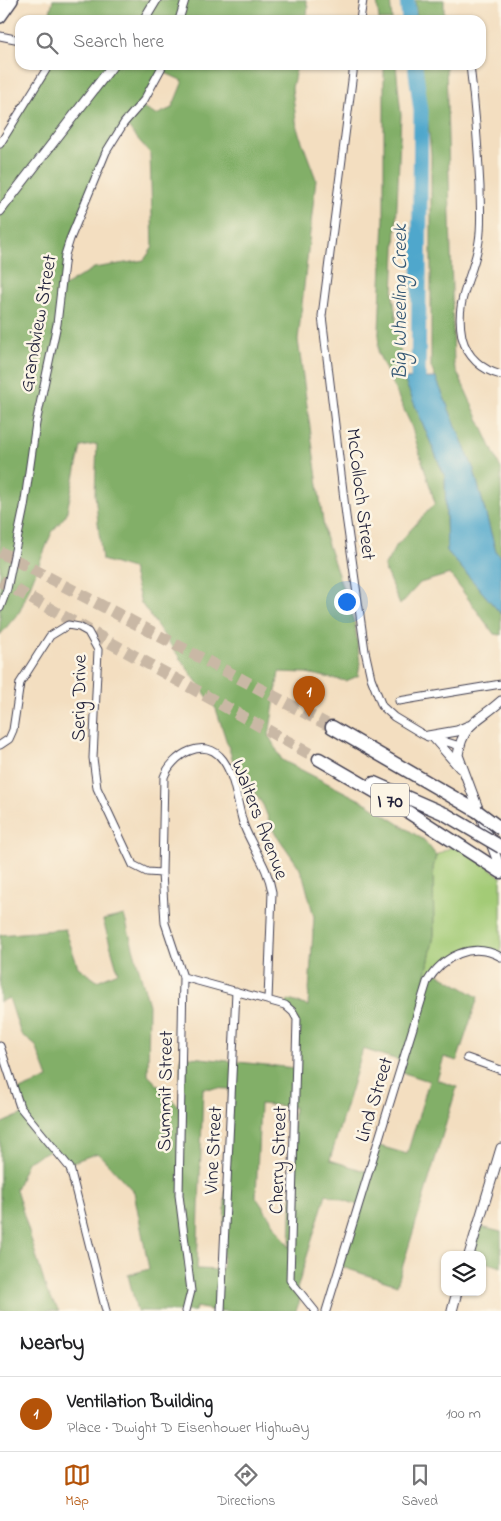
<!DOCTYPE html>
<meta charset="utf-8">
<style>
:root{--surface:#fff;--page:#f2f2f2;--text:#202124;--muted:#757577;--line:#e0e0e0;--accent:#b45309}
body{margin:0;font-family:"Indie Flower",sans-serif;background:var(--page);color:var(--text)}
.controls{position:absolute;right:15px;bottom:15px;display:grid;overflow:hidden;border-radius:10px;box-shadow:0 1px 4px #0004}
.controls button{width:45px;height:45px;display:grid;place-items:center;padding:0;border:0;border-bottom:1px solid var(--line);background:var(--surface);color:var(--text);font:25px sans-serif}
.you{position:absolute;left:346px;top:601px;width:18px;height:18px;margin:-12px;border:4px solid #fff;border-radius:50%;background:#1a73e8;box-shadow:0 0 0 8px #1a73e833}
.badge{display:grid;place-items:center;width:32px;height:32px;border-radius:50%;background:var(--accent);color:#fff;font-size:16px;font-weight:700}
.pin{position:absolute;translate:-50% -41px;filter:drop-shadow(0 1px 2px #0008)}
.pin::after{content:'';position:absolute;top:26px;width:18px;height:15px;background:inherit;clip-path:polygon(0 0,100% 0,50% 100%)}
.list{margin:0;padding:0;list-style:none}
h2{display:flex;justify-content:space-between;align-items:center;height:65px;margin:0;padding:0 20px;font-size:21px}
h2 small{font-size:16px;font-weight:400;color:var(--muted)}
.list li{display:grid;grid-template-columns:32px 1fr auto;gap:15px;align-items:center;box-sizing:border-box;height:75px;padding:0 20px;border-top:1px solid var(--line)}
.list b{display:block;font-size:19px;white-space:nowrap}
.list p{margin:0;font-size:16px;white-space:nowrap;color:var(--muted)}
.list em{font-size:16px;font-style:normal;color:var(--muted)}
.icon{flex:none;width:28px;height:28px;fill:none;stroke:currentColor;stroke-width:2;stroke-linecap:round;stroke-linejoin:round}
.map{position:relative;flex:none;width:501px;height:1311px;overflow:hidden}
.search{position:absolute;background:var(--surface);box-shadow:0 1px 4px #0004;left:15px;right:15px;top:15px;height:55px;display:flex;align-items:center;gap:12px;box-sizing:border-box;padding:0 18px;border-radius:15px;color:var(--muted);font-size:19px}
.sheet{height:140px;background:var(--surface)}
nav{display:flex;justify-content:space-around;align-items:center;box-sizing:border-box;height:70px;border-top:1px solid var(--line);background:var(--surface);font-size:14px;color:var(--muted)}
nav a{display:grid;justify-items:center;gap:2px}
nav .on{color:var(--accent)}
.map>svg:first-child{display:block}
.green{fill:#a3cb76;stroke:#627658}
.forest{fill:#82af67;stroke:#526851;fill-rule:evenodd}
.water{fill:#50a7cc;stroke:#396484}
.lines{fill:none;stroke-linecap:round;stroke-linejoin:round}
.river{stroke:#50a7cc;stroke-width:15}
.motorway-tunnel{stroke:#c9b8a5;stroke-width:12;stroke-dasharray:12 6;stroke-linecap:butt}
.minor-casing{stroke:#413e4f;stroke-width:9}
.tertiary-casing{stroke:#413e4f;stroke-width:11}
.primary-casing{stroke:#413e4f;stroke-width:14}
.motorway-casing{stroke:#413e4f;stroke-width:15}
.minor{stroke:#fff;stroke-width:7}
.tertiary{stroke:#fff;stroke-width:9}
.primary{stroke:#fff;stroke-width:11}
.motorway{stroke:#fff;stroke-width:12}
.motorway-bridge-casing{stroke:#413e4f;stroke-width:15;stroke-linecap:butt}
.motorway-bridge{stroke:#fff;stroke-width:12}
.labels{text-anchor:middle;stroke-width:5;stroke-linejoin:round;paint-order:stroke}
.shield{fill:#fcf5e5;stroke:#63616e;stroke-width:1}
.shield-label{font-size:19px;font-weight:bold;fill:#22223b}
.street-label{font-size:20px;fill:#22223b;stroke:#fcf5e5}
.water-label{font-size:21px;font-style:italic;fill:#345775;stroke:#fcf5e5}
</style>
<div class="map">
<svg width="501" height="1311" viewBox="0 0 501 1311">
<rect width="100%" height="100%" fill="#fcf5e5"/>
<filter id="ink" filterUnits="userSpaceOnUse"><feTurbulence type="fractalNoise" baseFrequency=".02" numOctaves="2"/><feDisplacementMap in="SourceGraphic" scale="10" xChannelSelector="R" yChannelSelector="G"/><feConvolveMatrix kernelMatrix="1 2 1 2 8 2 1 2 1" color-interpolation-filters="sRGB"/></filter>
<filter id="wash" filterUnits="userSpaceOnUse"><feTurbulence type="fractalNoise" baseFrequency=".0096" numOctaves="4" result="noise"/><feDisplacementMap in="SourceGraphic" scale="20" xChannelSelector="R" yChannelSelector="G"/><feGaussianBlur stdDeviation="1.12" result="paint"/><feColorMatrix in="noise" values="0 0 0 0 0 0 0 0 0 0 0 0 0 0 0 0 0 1.4 0 .05"/><feComposite in="paint" operator="in"/></filter>
<g filter="url(#wash)">
<rect width="100%" height="100%" fill="#f3dec0"/>
<path class="green" d="M459 843 501 877V957L470 950 441 965 422 993 434 935 433 868 436 855Z"/>
<path class="forest" d="M53 0H306L308 8 306 20H69V18L50 12Z
M377 0H390L392 20H379Z
M415 0H444V20H417Z
M49 65H297L292 88 297 128 316 179 298 340 325 536 355 625 360 663 358 676 346 681 306 673 279 672 269 736 282 760 368 804 424 840 436 855 433 868 434 935 423 990 434 971 478 997 457 1061 444 1057 437 1080 457 1087 397 1285 339 1266 358 1205 326 1194 297 1289 302 1294 296 1311H216L196 1307 195 1311H137L128 1275 149 1269 134 1192 98 1153 67 1164 54 1148 27 1162 16 1189 47 1292 59 1311H0V1124L25 1113 15 1092 48 1078 36 1046 21 1034 9 998 0 1002V935L65 929 78 967 97 981 118 972 103 920 124 915 149 1005 148 1075 180 1108 181 1056 295 1068 297 1019 285 1005 289 1000 308 1006 314 917 304 879 299 867 273 830 263 805 233 761 216 709 141 603 132 569 102 560 95 494 97 444 81 447 66 515 52 532 20 611 0 635V144ZM161 71 183 81 172 108 156 115 140 106ZM124 123 150 153 153 247 144 260 94 268 63 287 70 239 115 136ZM363 1049 401 1061 398 1071 429 1081 407 1154 376 1145 368 1172 330 1160ZM203 1088 230 1089 222 1270 197 1269ZM260 1104 294 1107 290 1248 256 1197Z
M384 65H396L401 115 393 295 404 379 445 477 447 551 501 614V635L494 634 450 574 420 583 400 605 384 567 396 546 435 503 411 425 378 353 384 219Z
M422 65H446L454 365 501 469V557L496 552 474 470 431 367V154Z
M477 1226 501 1232V1267L482 1261V1255H469Z"/>
<path class="water" d="M436 378 474 470 496 552 501 557V614L447 551 445 477 404 379Z"/>
<g class="lines">
<path class="river" d="M407 0 409 20
M415 65 421 111 418 385 423 397"/>
</g>
</g>
<g filter="url(#ink)">
<g class="lines">
<path class="motorway-tunnel" d="M0 552 332 727
M0 581 319 759"/>
<g class="minor-casing">
<path id="minor" d="M0 5 3 0
M179 20 185 0
M360 20 363 0
M0 36 20 40
M354 65 322 316 346 516 365 651 371 678 382 706 394 717 424 735 460 746
M470 65C475 106 478 146 480 187 480 205 482 223 479 241 474 277 454 297 462 337 467 357 482 370 501 375
M0 144 49 65
M0 608 7 589 24 507 36 423 57 324 65 255 70 239 106 152 124 123 144 100 163 65
M399 701 501 684
M0 745 9 739 13 730 20 683 50 636 68 625 79 627 88 632 98 650 93 758 97 788 133 865 147 872 162 873
M183 977 285 1005 293 1012 297 1019 290 1280 315 1311
M0 1046 20 1107 70 1168 106 1311
M467 1058 501 1070
M186 1311 191 1291 179 1195 183 977 165 923 162 873 164 777C172 755 205 735 223 760 236 778 237 805 244 826 253 849 268 867 272 892L268 1000
M221 1311 236 991
M326 1311 427 982C443 956 472 941 501 957"/>
</g>
<g class="tertiary-casing">
<path id="tertiary" d="M144 20 156 0
M0 211 113 65
M501 701C479 721 463 722 458 755L501 870
M428 736 457 731 468 726
M434 738 460 768
M469 1255 501 1148
M452 1311 457 1292"/>
</g>
<g class="primary-casing">
<path id="primary" d="M0 17 12 0"/>
</g>
<g class="motorway-casing">
<path id="motorway" d="M332 727 477 811
M319 759 388 799 501 872
M374 783 445 814"/>
</g>
<use href="#minor" class="minor"/>
<use href="#tertiary" class="tertiary"/>
<use href="#primary" class="primary"/>
<use href="#motorway" class="motorway"/>
<g class="motorway-bridge-casing">
<path id="motorway-bridge" d="M477 811 501 829
M445 814 501 847"/>
</g>
<use href="#motorway-bridge" class="motorway-bridge"/>
</g>
</g>
<g class="labels">
<rect class="shield" x="371" y="783.5" width="38" height="33" rx="4"/>
<g class="shield-label">
<text x="390" y="807">I 70</text>
</g>
<g class="street-label">
<text transform="translate(37 323) rotate(-80)" y="7">Grandview Street</text>
<text transform="translate(362 494) rotate(83)" y="7">McColloch Street</text>
<text transform="translate(78 698) rotate(-89)" y="7">Serig Drive</text>
<text transform="translate(261 819) rotate(69)" y="7">Walters Avenue</text>
<text transform="translate(164 1091) rotate(-89)" y="7">Summit Street</text>
<text transform="translate(373 1099) rotate(-73)" y="7">Lind Street</text>
<text transform="translate(212 1150) rotate(-87)" y="7">Vine Street</text>
<text transform="translate(277 1160) rotate(-88)" y="7">Cherry Street</text>
</g>
<g class="water-label">
<text transform="translate(399 302) rotate(-90)" y="7">Big Wheeling Creek</text>
</g>
</g>
</svg>
<div class="controls">
<button><svg class="icon" aria-label="layers" viewBox="0 0 24 24"><path d="M12 4l9 5-9 5-9-5zM3 14l9 5 9-5"/></svg></button>
</div>
<div class="you"></div>
<div class="pin badge" style="left:309px;top:717px">1</div>
<div class="search"><svg class="icon" aria-label="search" viewBox="0 0 24 24"><circle cx="10" cy="10" r="6"/><path d="M15 15l6 6"/></svg>Search here</div>
</div>
<section class="sheet">
<h2>Nearby<small></small></h2>
<ul class="list">
<li><span class="badge">1</span><div><b>Ventilation Building</b><p>Place · Dwight D Eisenhower Highway</p></div><em>100 m</em></li>
</ul>
</section>
<nav>
<a class="on"><svg class="icon" aria-label="map" viewBox="0 0 24 24"><path d="M3 6l6-2 6 2 6-2v14l-6 2-6-2-6 2zM9 4v14M15 6v14"/></svg>Map</a>
<a><svg class="icon" aria-label="directions" viewBox="0 0 24 24"><path d="M12 3l9 9-9 9-9-9zM9 14v-3h6M13 9l2 2-2 2"/></svg>Directions</a>
<a><svg class="icon" aria-label="saved" viewBox="0 0 24 24"><path d="M7 4h10v16l-5-4-5 4z"/></svg>Saved</a>
</nav>
